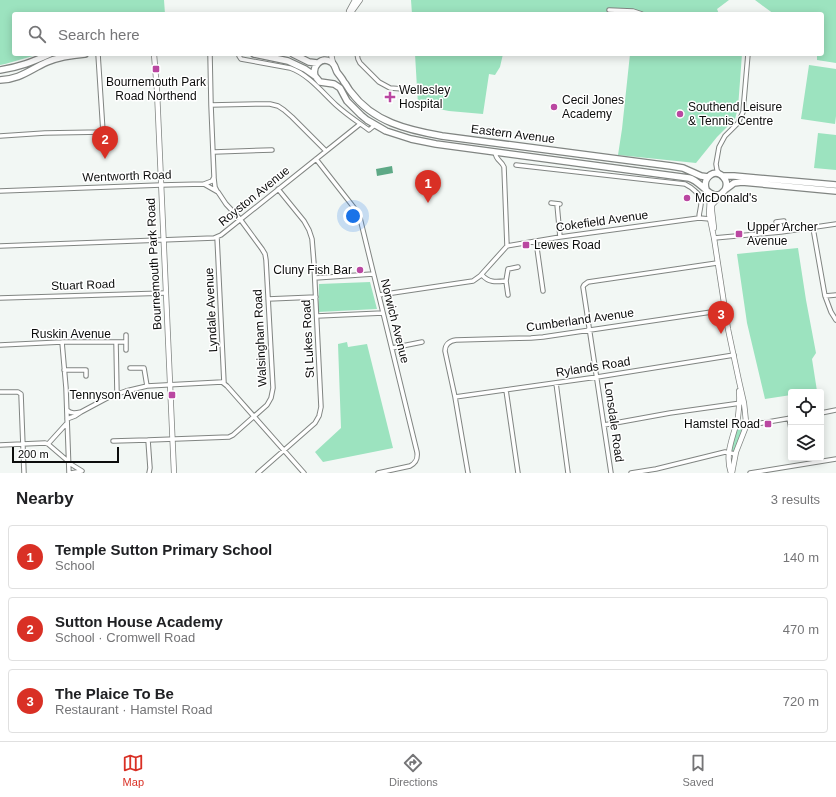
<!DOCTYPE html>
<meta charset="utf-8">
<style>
:root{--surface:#fff;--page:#f2f2f2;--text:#202124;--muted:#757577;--line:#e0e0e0;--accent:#d93025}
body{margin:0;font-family:Arial,sans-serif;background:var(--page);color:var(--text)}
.controls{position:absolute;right:12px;bottom:12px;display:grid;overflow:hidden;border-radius:4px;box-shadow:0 2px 10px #0003}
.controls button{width:36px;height:36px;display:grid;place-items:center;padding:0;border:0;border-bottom:1px solid var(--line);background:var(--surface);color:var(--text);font:20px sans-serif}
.scale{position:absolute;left:12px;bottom:10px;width:107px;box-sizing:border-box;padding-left:4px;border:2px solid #0c0d0c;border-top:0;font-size:11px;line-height:14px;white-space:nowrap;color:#0c0d0c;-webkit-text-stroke:3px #fff;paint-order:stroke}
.you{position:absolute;left:353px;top:216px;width:14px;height:14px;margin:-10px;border:3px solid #fff;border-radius:50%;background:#1a73e8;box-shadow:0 0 0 6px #1a73e833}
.badge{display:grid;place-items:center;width:26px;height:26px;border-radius:50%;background:var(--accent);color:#fff;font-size:13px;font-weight:700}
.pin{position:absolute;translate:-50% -33px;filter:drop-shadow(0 1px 2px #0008)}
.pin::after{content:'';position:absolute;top:21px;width:14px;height:12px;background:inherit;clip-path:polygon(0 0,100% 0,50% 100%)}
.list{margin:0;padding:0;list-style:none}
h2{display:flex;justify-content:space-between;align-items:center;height:52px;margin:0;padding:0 16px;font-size:17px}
h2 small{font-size:13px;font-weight:400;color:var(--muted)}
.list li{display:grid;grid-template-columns:26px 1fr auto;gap:12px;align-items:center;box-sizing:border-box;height:64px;margin:0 8px 8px;padding:0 8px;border:1px solid var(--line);border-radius:4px}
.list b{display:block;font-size:15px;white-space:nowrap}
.list p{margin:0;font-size:13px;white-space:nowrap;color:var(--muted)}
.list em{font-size:13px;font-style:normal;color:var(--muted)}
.icon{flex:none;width:22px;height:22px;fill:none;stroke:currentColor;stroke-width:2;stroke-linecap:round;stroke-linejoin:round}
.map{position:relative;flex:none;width:836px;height:473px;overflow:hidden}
.search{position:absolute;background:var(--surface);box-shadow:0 2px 10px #0003;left:12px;right:12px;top:12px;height:44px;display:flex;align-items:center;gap:10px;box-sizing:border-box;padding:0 14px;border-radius:4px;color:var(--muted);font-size:15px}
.sheet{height:268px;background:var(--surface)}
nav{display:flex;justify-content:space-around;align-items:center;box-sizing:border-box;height:56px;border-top:1px solid var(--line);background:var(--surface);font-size:11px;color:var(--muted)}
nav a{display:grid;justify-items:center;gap:2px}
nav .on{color:var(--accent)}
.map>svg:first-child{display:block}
.green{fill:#9ce3bf}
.water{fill:#5ea986}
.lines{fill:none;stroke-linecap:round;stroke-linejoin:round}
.minor-casing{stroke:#818582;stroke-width:5.5}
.tertiary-casing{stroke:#818582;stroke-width:6}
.primary-casing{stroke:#818582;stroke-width:8}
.minor{stroke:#fff;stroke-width:3.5}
.tertiary{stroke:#fff;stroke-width:4.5}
.primary{stroke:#fff;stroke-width:5.5}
.poi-dot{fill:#ba47a1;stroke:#fff;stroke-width:1.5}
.labels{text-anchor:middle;stroke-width:3;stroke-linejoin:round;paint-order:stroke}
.poi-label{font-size:12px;fill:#0c0d0c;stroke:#fff;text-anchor:start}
.street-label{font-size:12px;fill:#0c0d0c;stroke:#fff}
</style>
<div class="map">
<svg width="836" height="473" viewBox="0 0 836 473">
<rect width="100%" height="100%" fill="#f2f7f4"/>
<path class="green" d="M0 0H164L165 14H14V54H40L5 64 0 65Z
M411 0H729L717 9 719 14H412Z
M755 0H836V63L817 60V54H822V14H774Z
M415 54H503L500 67 495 75 489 74 483 114 449 111 418 105Z
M630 54H742L738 108 735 119 717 137 696 163 618 155 622 129Z
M809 65 836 69V116L835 124 801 119Z
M818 133 836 135V170L814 168Z
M798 248 806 300 816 353 812 359 817 391 809 392H791V395L765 399 747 323 737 254Z
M370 282 377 309 318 312 319 284Z
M347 342 348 347 367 344 393 448 323 462 315 452 341 428 338 344Z
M737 429 743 430 734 452 731 451Z"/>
<path class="water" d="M392 166 393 173 377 176 376 169Z"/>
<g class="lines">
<g class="minor-casing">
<path id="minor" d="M609 10 633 11 642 14
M239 54V56L241 59 290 68C308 74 323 93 336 105 347 115 358 122 369 130L375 125
M357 54 358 59 360 63 379 82 390 88 403 89
M211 105 257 104H270L278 106 284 110 292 117 326 151
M0 136 45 133 103 132 98 54
M214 152 272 150
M495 152C496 161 501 160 504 167L507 246
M316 159 359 214 417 452C418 459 416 463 410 466L378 473
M516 165 685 184C689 186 692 188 695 191 706 200 699 207 699 218
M719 173 717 170 716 164 719 147 725 136 738 123 743 112 748 54
M214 178 215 187 217 191
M204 184 212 181 214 177 211 105 210 54
M0 191 161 185 204 184 218 192 226 204 240 219 262 249 265 254 266 260 273 388 271 398 267 405 233 435 229 437 148 440 113 441
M551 203 560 204
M557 204 560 237
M776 222 784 221
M780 222 781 232
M813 228 825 296 831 312 836 320
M217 237 224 383
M714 238 781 232 836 224
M536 241 543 291
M0 246 214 238 221 235 360 124
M507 246 560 237 699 218 710 219 711 217
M482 275C489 283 496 282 506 281
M315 278 373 274
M379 295 473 281 480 276 507 246
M508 295 506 281 508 269 518 267
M825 296 836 295
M0 298 166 293
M268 299 316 297
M317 316 383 313
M126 335V342
M62 342 66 388 69 473
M116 342H126V350
M0 345 62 342H116L117 394
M392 348 422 342
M130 368H144L147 386
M64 370H86V376
M556 383 568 473
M506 390 518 473
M0 392H18L21 394 24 473
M455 397 597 377 734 355
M67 410C71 414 76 413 81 412L75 416 67 419
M81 412 109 397 126 391 147 386 222 382 227 386 304 473
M821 413 836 410
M789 418 791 429
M737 422 750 425 791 418
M604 425 670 413 741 403
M148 440 150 468 149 473
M48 444 69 462
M0 445 45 443 48 444 67 423
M69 463 82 471 71 473
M258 473 315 423 319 416 321 407 314 264 312 239 309 230 304 221 278 189
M468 473 455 397 445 351C445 345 449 341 456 340L531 338 543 337 725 310
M611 473 583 287 584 285 588 282 717 263
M631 473 656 469 725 452 735 454
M750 473 836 459"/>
</g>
<g class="tertiary-casing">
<path id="tertiary" d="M349 11 355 0
M350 14 360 0
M154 54 157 91 174 473
M331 54 333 63
M707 191 710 197 709 214 714 238 728 329 739 381 744 403 745 412 746 422 745 429 736 452 732 473
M714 228 712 211V205L722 194
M731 473C724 453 734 436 738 417 739 408 740 400 739 391"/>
</g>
<g class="primary-casing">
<path id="primary" d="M254 54 288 61 305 69 315 76 320 82 334 84 340 88 347 101 361 115 367 120 386 131 411 139 436 144 689 178C701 181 710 200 721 194 723 192 726 190 726 187 727 183 726 180 724 178 716 167 702 177 706 189
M293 54 309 62 317 63
M0 70C20 67 32 62 50 54
M315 76C312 66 321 56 331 62 335 64 335 68 337 72 339 75 342 78 344 82 347 85 348 89 351 92 373 122 408 130 442 136L671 166 683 168 701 176 708 177
M0 80C21 79 29 70 47 62 59 57 72 55 85 54
M723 176H734L836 185
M726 189 734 183 742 182 836 191"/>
</g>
<use href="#minor" class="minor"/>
<use href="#tertiary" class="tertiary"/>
<use href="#primary" class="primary"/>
</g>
<g class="poi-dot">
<rect x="152" y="65" width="8" height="8" rx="2"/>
<path d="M388 91h4v4h4v4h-4v4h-4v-4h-4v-4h4z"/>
<circle cx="554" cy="107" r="4"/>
<circle cx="680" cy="114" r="4"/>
<circle cx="687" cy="198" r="4"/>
<rect x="735" y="230" width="8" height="8" rx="2"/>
<rect x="522" y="241" width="8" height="8" rx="2"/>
<circle cx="360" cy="270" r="4"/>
<rect x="168" y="391" width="8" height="8" rx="2"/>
<rect x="764" y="420" width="8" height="8" rx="2"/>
</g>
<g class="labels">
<g class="poi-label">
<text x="156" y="86" text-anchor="middle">Bournemouth Park<tspan x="156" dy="14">Road Northend</tspan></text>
<text x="399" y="94">Wellesley<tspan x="399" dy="14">Hospital</tspan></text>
<text x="562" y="104">Cecil Jones<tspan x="562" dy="14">Academy</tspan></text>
<text x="688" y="111">Southend Leisure<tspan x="688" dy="14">&amp; Tennis Centre</tspan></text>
<text x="695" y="202">McDonald's</text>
<text x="747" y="231">Upper Archer<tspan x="747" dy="14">Avenue</tspan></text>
<text x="534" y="249">Lewes Road</text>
<text x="352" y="274" text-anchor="end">Cluny Fish Bar</text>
<text x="164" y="399" text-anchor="end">Tennyson Avenue</text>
<text x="760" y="428" text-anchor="end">Hamstel Road</text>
</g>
<g class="street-label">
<text transform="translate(513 134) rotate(7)" y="4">Eastern Avenue</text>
<text transform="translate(127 176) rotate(-2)" y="4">Wentworth Road</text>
<text transform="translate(254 196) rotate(-39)" y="4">Royston Avenue</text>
<text transform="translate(602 221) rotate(-8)" y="4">Cokefield Avenue</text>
<text transform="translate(154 264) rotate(-93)" y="4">Bournemouth Park Road</text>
<text transform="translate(83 285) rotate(-2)" y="4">Stuart Road</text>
<text transform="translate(211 310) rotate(-93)" y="4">Lyndale Avenue</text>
<text transform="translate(580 320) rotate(-8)" y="4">Cumberland Avenue</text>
<text transform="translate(395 321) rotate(76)" y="4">Norwich Avenue</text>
<text x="71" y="338">Ruskin Avenue</text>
<text transform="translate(260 338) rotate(-93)" y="4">Walsingham Road</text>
<text transform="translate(308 339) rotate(-93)" y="4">St Lukes Road</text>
<text transform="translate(593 367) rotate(-9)" y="4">Rylands Road</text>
<text transform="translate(614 422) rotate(82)" y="4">Lonsdale Road</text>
</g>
</g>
</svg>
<div class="controls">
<button><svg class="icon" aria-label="locate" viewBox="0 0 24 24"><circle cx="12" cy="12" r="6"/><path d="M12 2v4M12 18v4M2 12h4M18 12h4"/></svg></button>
<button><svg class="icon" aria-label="layers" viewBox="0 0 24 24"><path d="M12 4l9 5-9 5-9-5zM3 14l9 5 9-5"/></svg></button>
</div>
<div class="scale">200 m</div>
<div class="you"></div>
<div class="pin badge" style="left:428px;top:203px">1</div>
<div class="pin badge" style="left:105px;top:159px">2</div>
<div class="pin badge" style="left:721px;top:334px">3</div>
<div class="search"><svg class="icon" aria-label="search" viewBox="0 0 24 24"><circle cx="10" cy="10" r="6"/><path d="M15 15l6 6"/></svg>Search here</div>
</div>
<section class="sheet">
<h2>Nearby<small>3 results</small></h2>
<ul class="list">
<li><span class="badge">1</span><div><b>Temple Sutton Primary School</b><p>School</p></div><em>140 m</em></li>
<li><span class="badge">2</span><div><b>Sutton House Academy</b><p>School · Cromwell Road</p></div><em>470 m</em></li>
<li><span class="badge">3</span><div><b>The Plaice To Be</b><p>Restaurant · Hamstel Road</p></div><em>720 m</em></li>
</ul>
</section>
<nav>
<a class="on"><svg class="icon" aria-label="map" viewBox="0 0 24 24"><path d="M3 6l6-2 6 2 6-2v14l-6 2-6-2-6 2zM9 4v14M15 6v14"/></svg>Map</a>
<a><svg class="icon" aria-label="directions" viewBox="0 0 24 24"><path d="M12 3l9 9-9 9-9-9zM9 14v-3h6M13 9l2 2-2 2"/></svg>Directions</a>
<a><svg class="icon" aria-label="saved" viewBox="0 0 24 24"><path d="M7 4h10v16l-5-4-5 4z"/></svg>Saved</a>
</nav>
